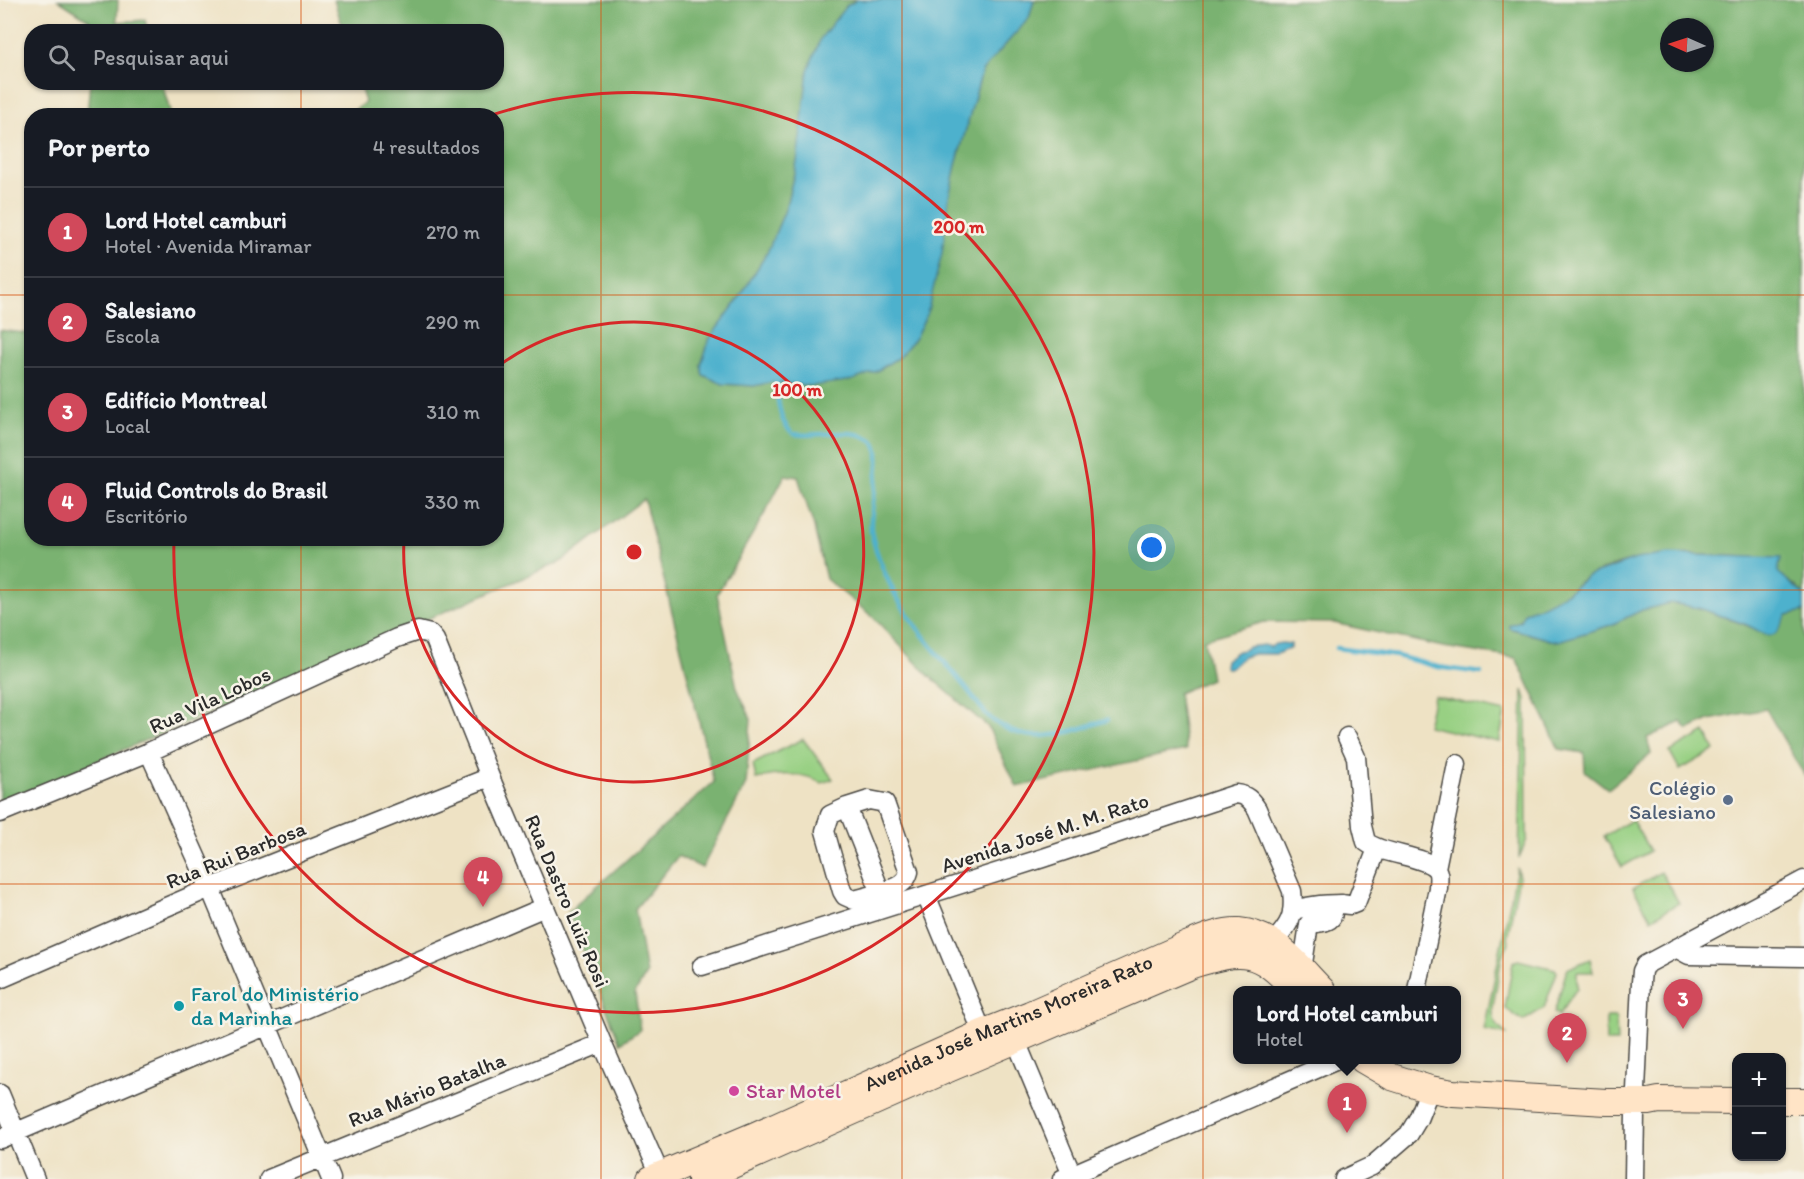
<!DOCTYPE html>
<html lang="pt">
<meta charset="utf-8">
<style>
:root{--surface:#171b24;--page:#20242c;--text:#f1f3f6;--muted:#9ea1a6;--line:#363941;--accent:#d1495b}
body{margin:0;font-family:Itim,sans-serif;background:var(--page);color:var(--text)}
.controls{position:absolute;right:18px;bottom:18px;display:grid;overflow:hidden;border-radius:12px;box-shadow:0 2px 4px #0004}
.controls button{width:54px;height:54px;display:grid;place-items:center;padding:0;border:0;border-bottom:2px solid var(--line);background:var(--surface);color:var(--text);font:30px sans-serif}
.compass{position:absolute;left:1660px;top:18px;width:54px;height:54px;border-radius:50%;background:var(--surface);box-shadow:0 2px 4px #0004;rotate:273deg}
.you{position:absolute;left:1152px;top:548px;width:21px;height:21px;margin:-15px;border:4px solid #fff;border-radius:50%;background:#1a73e8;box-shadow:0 0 0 9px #1a73e833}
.badge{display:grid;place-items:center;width:39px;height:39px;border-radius:50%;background:var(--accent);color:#fff;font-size:20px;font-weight:700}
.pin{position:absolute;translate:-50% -50px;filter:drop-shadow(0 2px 3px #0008)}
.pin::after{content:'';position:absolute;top:32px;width:21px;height:18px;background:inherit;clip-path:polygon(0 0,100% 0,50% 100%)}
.popup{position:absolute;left:1233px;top:986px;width:228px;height:78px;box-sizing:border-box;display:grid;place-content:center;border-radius:12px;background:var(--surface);filter:drop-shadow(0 2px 4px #0005);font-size:20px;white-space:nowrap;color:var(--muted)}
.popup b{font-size:22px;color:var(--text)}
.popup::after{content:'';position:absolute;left:50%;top:100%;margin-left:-12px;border:12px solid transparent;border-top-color:var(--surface)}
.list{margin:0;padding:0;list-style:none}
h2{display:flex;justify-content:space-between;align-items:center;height:78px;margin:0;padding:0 24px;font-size:26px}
h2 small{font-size:20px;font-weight:400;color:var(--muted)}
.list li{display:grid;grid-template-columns:39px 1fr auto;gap:18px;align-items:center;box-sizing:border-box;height:90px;padding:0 24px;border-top:2px solid var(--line)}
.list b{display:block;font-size:22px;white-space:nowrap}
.list p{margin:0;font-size:20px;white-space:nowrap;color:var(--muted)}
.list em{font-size:20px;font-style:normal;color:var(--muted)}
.icon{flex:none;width:33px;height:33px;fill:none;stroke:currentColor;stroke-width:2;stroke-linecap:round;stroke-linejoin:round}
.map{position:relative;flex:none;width:1804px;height:1179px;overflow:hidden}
.search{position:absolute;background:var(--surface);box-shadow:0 2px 4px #0004;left:24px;top:24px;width:480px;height:66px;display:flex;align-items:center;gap:15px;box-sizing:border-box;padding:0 21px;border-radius:24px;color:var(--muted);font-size:22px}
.panel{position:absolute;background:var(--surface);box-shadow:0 2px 4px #0004;left:24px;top:108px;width:480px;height:438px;border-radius:24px}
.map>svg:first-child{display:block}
.green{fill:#98d083;stroke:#627e57;stroke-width:1.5}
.forest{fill:#7ab271;stroke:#526e4e;stroke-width:1.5;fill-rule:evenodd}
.water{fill:#4eb1cd;stroke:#3c6e7c;stroke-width:1.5}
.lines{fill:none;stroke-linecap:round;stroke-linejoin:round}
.stream{stroke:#4eb1cd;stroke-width:4.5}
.street-casing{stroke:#484642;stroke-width:21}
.secondary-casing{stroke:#484642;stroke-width:28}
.street{stroke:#fff;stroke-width:18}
.secondary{stroke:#ffe4c6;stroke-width:26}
.grid{fill:none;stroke:#d5540f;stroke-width:1.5;stroke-opacity:0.55}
.ring{fill:none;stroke:#d62828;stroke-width:3}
.service-dot{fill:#5c6f8a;stroke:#f7f3e8;stroke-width:2}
.culture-dot{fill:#0f9aa8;stroke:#f7f3e8;stroke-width:2}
.hotel-dot{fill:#d1479c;stroke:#f7f3e8;stroke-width:2}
.labels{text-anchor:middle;stroke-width:5;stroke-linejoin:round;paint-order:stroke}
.street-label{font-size:21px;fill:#2b2b2b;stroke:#f7f3e8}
.service-label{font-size:21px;fill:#4e5e75;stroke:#f7f3e8;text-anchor:end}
.culture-label{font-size:21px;fill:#0d838f;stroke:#f7f3e8;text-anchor:start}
.hotel-label{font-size:21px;fill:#b23c85;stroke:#f7f3e8;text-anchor:start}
.centre{fill:#d62828;stroke:#f7f3e8;stroke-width:3}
.ring-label{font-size:18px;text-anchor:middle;font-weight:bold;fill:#d62828;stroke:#f7f3e8;stroke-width:5;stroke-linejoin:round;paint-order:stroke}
</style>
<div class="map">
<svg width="1804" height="1179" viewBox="0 0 1804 1179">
<rect width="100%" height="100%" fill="#f7f3e8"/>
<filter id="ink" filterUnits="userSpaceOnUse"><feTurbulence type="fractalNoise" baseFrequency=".0167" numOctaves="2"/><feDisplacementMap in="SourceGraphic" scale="12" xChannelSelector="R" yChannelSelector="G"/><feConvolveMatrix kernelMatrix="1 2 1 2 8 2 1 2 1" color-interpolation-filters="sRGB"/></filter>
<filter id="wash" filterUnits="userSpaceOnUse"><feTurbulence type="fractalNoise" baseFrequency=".008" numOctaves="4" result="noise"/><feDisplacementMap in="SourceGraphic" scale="24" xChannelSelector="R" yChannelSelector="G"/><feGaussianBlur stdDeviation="1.35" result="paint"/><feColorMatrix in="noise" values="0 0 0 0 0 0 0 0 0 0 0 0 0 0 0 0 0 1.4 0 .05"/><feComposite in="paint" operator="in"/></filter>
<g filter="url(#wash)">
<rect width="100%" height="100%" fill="#eee2c4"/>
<path class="green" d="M1523 690 1526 699 1527 839 1519 858Z
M1434 696 1505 712 1499 742 1427 726Z
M1705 732 1715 750 1680 770 1670 752Z
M803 739 833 779 822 783C804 771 776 774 756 779L753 764Z
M1632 820 1650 851 1622 867 1604 836Z
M1517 868 1519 877 1507 939 1509 943 1502 956 1493 1006C1492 1020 1497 1028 1508 1035L1484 1030Z
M1661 872 1679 903 1651 919 1633 888Z
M1590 959 1593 972H1577V988L1559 1015 1554 1013 1567 969Z
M1518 960 1555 969 1557 972 1544 1008 1523 1021 1505 1008 1513 962Z
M1606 1017H1616L1617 1042H1606Z"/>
<path class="forest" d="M58 0H118L117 22 145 20 148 31H95L89 20Z
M334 0H857L846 6 797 162 785 210 767 253 740 297 710 338 701 365 703 375 723 384 754 386 772 382 812 386 877 371 899 357 915 338 956 165 982 71 1029 18 1034 0H1804V596L1797 587 1779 574 1778 572 1780 560C1712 555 1647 545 1585 578 1578 581 1575 588 1568 592 1559 598 1549 603 1539 607 1535 609 1530 610 1526 612 1521 617 1517 624 1511 629L1550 640 1558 641 1611 625 1642 610 1671 603 1699 608 1772 635 1774 634 1787 615 1804 611V775L1766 709 1709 720 1688 730 1681 722 1647 738 1651 754 1608 789 1585 771 1584 753 1559 749 1516 658 1443 647 1334 623 1264 622 1204 639 1211 679 1178 693 1186 750 1017 787 988 727 927 674 874 618 826 579 814 527 798 477 785 475 765 513 717 594 737 688 751 719 746 784 702 868 678 856 635 909 646 974 635 993 640 1030 620 1043 568 912 714 782 644 499 562 561 0 803V330L31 334 32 538H496V116L348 115 365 102 359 83 496 82V32L344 31ZM1669 27H1705V63H1669Z
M90 83H162L171 115H87Z"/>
<path class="water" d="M857 0H1034L1029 18 982 71 956 165 949 197 942 253 927 314 915 338 899 357 877 371 853 380 812 386 772 382 754 386 723 384 703 375 701 365 710 338 740 297 767 253 785 210 797 162 808 70 821 38 846 6Z
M1669 554 1781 558 1778 572 1804 595V611L1787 615 1777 633 1772 635H1766L1747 625 1699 608 1671 603 1642 610 1611 625 1558 641 1550 640 1509 628V625L1520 621 1522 616 1525 612 1539 607 1568 592 1588 576 1636 559Z
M1282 643 1291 644V647L1277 654H1254L1243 657 1231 668H1226L1224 666 1225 660 1238 651 1244 650 1248 647 1264 645 1271 647 1275 644Z"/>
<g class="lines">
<path class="stream" d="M776 377C777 393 778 419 790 431
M794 434C816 438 857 425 874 442 886 454 868 511 871 531 875 553 890 588 903 607 922 637 947 665 970 693 977 702 985 715 994 721 999 725 1007 729 1014 732 1045 743 1078 729 1107 720
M1336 648 1397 656 1438 667 1481 673"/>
</g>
</g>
<g filter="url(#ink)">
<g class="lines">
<g class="street-casing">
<path id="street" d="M1347 737 1356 757 1362 826 1366 842C1383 855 1426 856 1436 869 1440 874 1438 882 1438 888L1417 990
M149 752 210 888 331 1179
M869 800 885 803 909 872C906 885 893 888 881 893L847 807Z
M847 807 830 815 825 831 842 891 845 896 854 900 881 893 885 903
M0 813 149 752 397 638 418 631 430 634 435 640 490 777 602 1043 662 1179
M1436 868 1457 764
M926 895 986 1041 985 1043
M1292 911C1308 905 1325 904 1342 904 1348 905 1350 906 1356 903L1377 849
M1676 948 1689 955 1804 957
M702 966 1043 858 1236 794C1247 795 1251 800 1257 809L1292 891C1295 916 1290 924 1274 942
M1302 970 1309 924C1322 922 1337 924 1332 905
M0 979 210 888 490 777
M1015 1030 1013 1034 1072 1175
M0 1094 35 1179
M0 1139 545 907
M269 1179 602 1043
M1062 1179 1337 1060
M1344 1179 1372 1166 1409 1134 1418 1119 1430 1089
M1634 1179 1635 1112 1641 982 1642 971 1645 965 1804 880"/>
</g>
<g class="secondary-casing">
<g id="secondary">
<path d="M1363 1060 1392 1077 1430 1089 1453 1093 1607 1102H1649L1659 1100 1736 1101"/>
<path d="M1782 1101H1804"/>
<path id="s1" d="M651 1179 753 1136 982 1033 1030 1014 1189 944C1204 938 1223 930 1239 931 1276 934 1299 967 1322 990"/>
<path d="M701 1179 946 1070 1192 965C1243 949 1258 949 1295 990"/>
</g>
</g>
<use href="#street" class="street"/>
<use href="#secondary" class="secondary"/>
</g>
</g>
<path class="grid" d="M301 0V32M601 0V1179M902 0V1179M1203 0V1179M1503 0V1179M301 82V116M0 295H32M496 295H1804M301 538V1179M0 590H1804M0 884H1804"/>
<g class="ring">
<path d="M497 367A230 230 0 1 1 404 540"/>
<path d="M492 115A460 460 0 1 1 174 540"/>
</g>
<circle class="service-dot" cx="1728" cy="800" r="6"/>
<circle class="culture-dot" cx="179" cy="1006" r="6"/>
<circle class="hotel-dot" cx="734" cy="1091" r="6"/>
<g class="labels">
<g class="street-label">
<text transform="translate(210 700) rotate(-25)" y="7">Rua Vila Lobos</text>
<text transform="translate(1045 833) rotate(-18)" y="7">Avenida José M. M. Rato</text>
<text transform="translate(236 855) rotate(-22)" y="7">Rua Rui Barbosa</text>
<text transform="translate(567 901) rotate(67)" y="7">Rua Dastro Luiz Rosi</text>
<text dy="7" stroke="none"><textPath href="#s1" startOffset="390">Avenida José Martins Moreira Rato</textPath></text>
<text transform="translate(427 1090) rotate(-22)" y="7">Rua Mário Batalha</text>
</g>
<g class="service-label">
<text x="1716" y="795">Colégio<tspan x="1716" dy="24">Salesiano</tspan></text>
</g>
<g class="culture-label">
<text x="191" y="1001">Farol do Ministério<tspan x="191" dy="24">da Marinha</tspan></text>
</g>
<g class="hotel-label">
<text x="746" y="1098">Star Motel</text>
</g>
</g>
<circle cx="634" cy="552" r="9" class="centre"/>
<g class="ring-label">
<text x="959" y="233">200 m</text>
<text x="797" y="396">100 m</text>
</g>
</svg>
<div class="controls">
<button>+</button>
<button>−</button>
</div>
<svg class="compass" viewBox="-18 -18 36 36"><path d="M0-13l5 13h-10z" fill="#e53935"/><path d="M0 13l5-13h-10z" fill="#9ea1a6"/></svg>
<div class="you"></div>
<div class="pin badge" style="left:1347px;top:1133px">1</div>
<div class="popup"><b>Lord Hotel camburi</b>Hotel</div>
<div class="pin badge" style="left:1567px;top:1063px">2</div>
<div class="pin badge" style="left:1683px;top:1029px">3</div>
<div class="pin badge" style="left:483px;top:907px">4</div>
<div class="search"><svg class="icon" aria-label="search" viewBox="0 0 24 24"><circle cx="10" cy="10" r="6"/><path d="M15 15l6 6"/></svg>Pesquisar aqui</div>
<section class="panel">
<h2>Por perto<small>4 resultados</small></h2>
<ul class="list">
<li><span class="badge">1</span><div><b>Lord Hotel camburi</b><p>Hotel · Avenida Miramar</p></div><em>270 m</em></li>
<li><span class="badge">2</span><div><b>Salesiano</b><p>Escola</p></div><em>290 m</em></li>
<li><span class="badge">3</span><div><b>Edifício Montreal</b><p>Local</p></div><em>310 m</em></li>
<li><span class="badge">4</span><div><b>Fluid Controls do Brasil</b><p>Escritório</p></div><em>330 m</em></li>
</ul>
</section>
</div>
